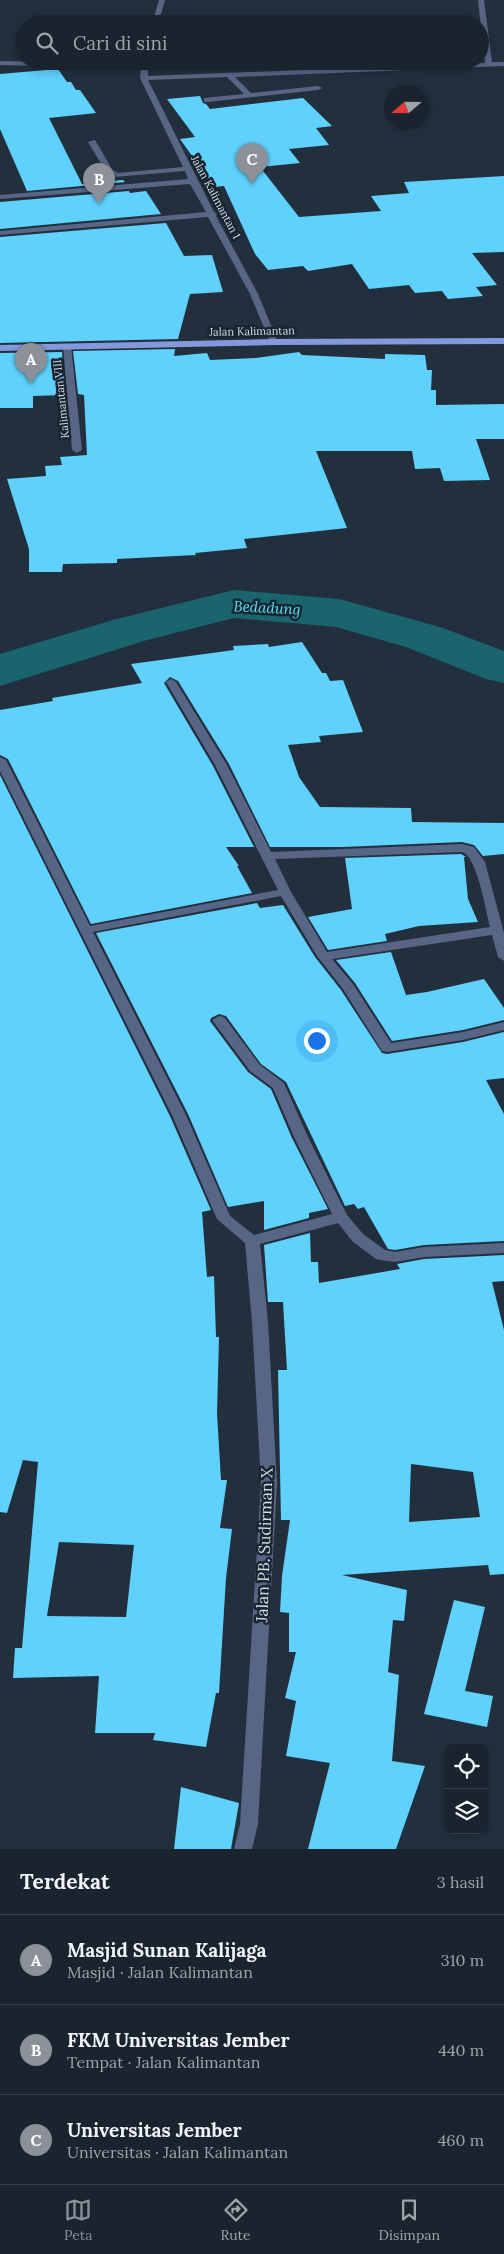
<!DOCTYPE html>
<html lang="id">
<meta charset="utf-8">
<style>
:root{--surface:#1a242e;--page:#27303a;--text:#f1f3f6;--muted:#9fa4aa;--line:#38414a;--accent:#8c9099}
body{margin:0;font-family:Lora,serif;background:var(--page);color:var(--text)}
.controls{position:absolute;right:15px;bottom:15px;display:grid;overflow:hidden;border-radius:10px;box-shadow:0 2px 8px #0003}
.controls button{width:45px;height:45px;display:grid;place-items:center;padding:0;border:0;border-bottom:1px solid var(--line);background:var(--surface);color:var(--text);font:25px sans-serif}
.compass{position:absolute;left:384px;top:85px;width:45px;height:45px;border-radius:50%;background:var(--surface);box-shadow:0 2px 8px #0003;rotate:250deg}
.you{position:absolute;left:316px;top:1040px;width:18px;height:18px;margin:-12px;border:4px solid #fff;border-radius:50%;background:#1a73e8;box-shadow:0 0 0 8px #1a73e833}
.badge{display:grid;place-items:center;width:32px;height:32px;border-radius:50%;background:var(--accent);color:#fff;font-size:16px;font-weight:700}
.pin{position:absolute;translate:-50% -41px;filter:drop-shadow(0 1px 2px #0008)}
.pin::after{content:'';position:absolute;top:26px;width:18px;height:15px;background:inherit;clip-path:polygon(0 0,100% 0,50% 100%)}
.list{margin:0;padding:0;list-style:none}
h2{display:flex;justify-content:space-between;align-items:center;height:65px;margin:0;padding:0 20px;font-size:21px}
h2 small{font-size:16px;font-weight:400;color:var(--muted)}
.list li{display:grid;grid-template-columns:32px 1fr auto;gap:15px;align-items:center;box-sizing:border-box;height:90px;padding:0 20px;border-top:1px solid var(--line)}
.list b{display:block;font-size:19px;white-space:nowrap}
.list p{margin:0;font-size:16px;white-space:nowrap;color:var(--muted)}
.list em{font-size:16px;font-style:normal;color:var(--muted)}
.icon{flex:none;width:28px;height:28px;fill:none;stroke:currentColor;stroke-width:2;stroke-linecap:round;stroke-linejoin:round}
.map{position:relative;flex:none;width:504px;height:1849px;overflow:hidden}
.search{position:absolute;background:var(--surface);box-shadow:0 2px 8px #0003;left:15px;right:15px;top:15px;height:55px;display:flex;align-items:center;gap:12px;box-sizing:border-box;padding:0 18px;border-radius:28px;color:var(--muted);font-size:19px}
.sheet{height:335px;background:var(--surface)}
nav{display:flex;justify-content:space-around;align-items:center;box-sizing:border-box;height:70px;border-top:1px solid var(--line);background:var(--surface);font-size:14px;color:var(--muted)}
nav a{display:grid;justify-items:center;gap:2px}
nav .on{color:var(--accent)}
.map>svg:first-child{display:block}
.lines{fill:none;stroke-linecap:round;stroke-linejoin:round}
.river{fill:#19646d;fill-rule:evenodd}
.building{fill:#60d0fc;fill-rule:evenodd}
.minor{fill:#596585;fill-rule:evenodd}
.major{fill:#8399dc;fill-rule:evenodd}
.labels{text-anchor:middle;stroke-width:5;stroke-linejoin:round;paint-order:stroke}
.far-street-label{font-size:11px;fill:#d5dde6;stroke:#182633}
.water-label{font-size:15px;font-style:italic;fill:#56e0f1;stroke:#182633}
.near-street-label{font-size:16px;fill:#d5dde6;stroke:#182633}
</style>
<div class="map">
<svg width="504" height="1849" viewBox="0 0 504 1849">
<rect width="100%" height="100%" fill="#22303e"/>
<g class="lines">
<path class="river" d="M234 590 339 599 440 627 504 651V683L486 679 406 647 336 627 234 618 147 640 0 686V654L113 620Z"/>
</g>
<path class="building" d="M58 69 67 82H71L76 90H80L96 113 49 118 82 184 123 180 125 182 27 191 0 129V74Z
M200 96 203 103 206 104 210 109 303 98 332 126 316 128 329 145 289 149 300 163 260 167 299 217 381 211 371 196 409 193 404 182 504 176V252L472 253 497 285 476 287 483 296 448 299 442 291 415 293 409 285 369 289 352 264 308 271 303 266 268 270 255 254 224 186 214 187 180 139 195 137 167 99Z
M129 191 130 193 146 191 161 214 0 229V202Z
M166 223 184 256 212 255 223 292 190 294 178 339 0 343V237Z
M175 349 174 356 207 353 210 360 256 358 299 352 302 355 385 359V354L425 355 427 370H432L431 390H436V405L504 404V439H476L490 480 444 481 440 468 415 469 412 451H316L347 528 244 539 247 548 195 553 196 555 117 559V563L63 564 62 572H29V549L7 479 46 476 45 466 62 465 60 457 87 455 84 395 78 394 73 351Z
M62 352 65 395 33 396V408H0V353Z
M302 642 322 673H326L330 681 343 680 363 732 319 736 321 742 288 745 299 777 320 807 411 808 412 822 504 823V854L483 856 474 845 462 842 343 847H270L229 764 178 681 170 677 164 683 213 766 254 847H226L239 866H237L252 893 91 924 8 759 0 755V710L53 701 52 698 142 683 131 664 234 650 233 646 268 644 269 647Z
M0 775 170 1116 211 1210 202 1212 207 1277 214 1276 216 1337H219L217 1414 221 1480H227L220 1528 232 1529 226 1578 219 1693H216L206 1747 153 1740 155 1733H95L99 1676 13 1678 15 1648H22L38 1462 23 1460 7 1513 0 1512ZM59 1542 134 1545 126 1617 47 1616Z
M461 854 466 857H464L468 899 478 922 419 926 385 934 387 941 328 950 308 917 352 909 345 858Z
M257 903 260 908 283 905 315 957 341 990 382 1053 387 1054 463 1042 504 1032V1078L486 1080 504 1114V1241L424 1245 395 1250 388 1249 364 1207 358 1209 354 1204 345 1206 286 1082 261 1064 226 1016 219 1014 211 1018 210 1021 248 1072 271 1089 292 1138 328 1209 309 1213V1218L264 1230V1201L228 1207 188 1114 96 933Z
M391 952 406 995 427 992 484 979 504 1008V1020L463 1030 392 1041 355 983 336 960Z
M310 1233 311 1262H318L319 1283 400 1269 397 1264 424 1259 504 1255V1281L492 1282 504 1330V1574L490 1575 488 1565 342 1575 407 1590 404 1621 393 1620 388 1672 399 1675 392 1761 425 1766 396 1849H308L330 1763 286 1756 296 1701 285 1698 296 1652H289V1613L280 1612 282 1576 290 1520H281L278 1370H287L283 1302H268L264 1245ZM411 1464 473 1472 480 1517 409 1522Z
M454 1600 485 1607 465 1691 493 1696 487 1727 424 1714Z
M181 1787 239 1803 231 1849H174Z"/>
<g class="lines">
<path class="minor" d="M159 0H165L158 24H152Z
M478 0H484L492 62H504V66L235 77 251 93 318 86 322 88 318 90 207 102H204V98L244 94 227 77 148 80 214 212 217 214 216 216 258 294 278 342 277 344 270 342 250 294 208 217 0 235V231L206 212 190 184 0 199V195L188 179 185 171 114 177 106 172 88 142 95 140 112 169 118 173 183 167 140 78 141 68 0 65V61L141 64V61H147L148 76 485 63Z
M67 343 71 346 82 450 77 453 72 450 63 346Z
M171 679 176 682 227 765 271 852 462 844 474 847 485 862 504 933V961L498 957 492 935 332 959 353 984 391 1043 463 1032 504 1022V1030L463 1040 387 1052 382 1051 343 989 317 956 281 896 93 932 186 1115 230 1216 254 1235 332 1214 294 1137 273 1088 250 1071 212 1020 219 1016 224 1017 260 1065 284 1083 308 1137 347 1215 363 1234 385 1250 395 1252 424 1247 504 1243V1253L424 1257 395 1262 381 1260 376 1259 353 1242 338 1223 260 1244 268 1322 277 1483 258 1824 252 1849H234L240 1824 261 1483 252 1322 245 1243 217 1219 172 1115 0 771V757L6 760 90 926 278 890 215 765 166 682ZM462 852C477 855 486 912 490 927L327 952 291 892 275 859Z"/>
<path class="major" d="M504 338V344L274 345 0 351V345L274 339Z"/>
</g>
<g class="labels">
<g class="far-street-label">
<text transform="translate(216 197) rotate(62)" y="4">Jalan Kalimantan 1</text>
<text transform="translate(252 331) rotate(-1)" y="4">Jalan Kalimantan</text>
<text transform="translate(61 399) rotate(-96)" y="4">Kalimantan VIII</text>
</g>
<g class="water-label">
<text transform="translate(267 608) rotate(3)" y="5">Bedadung</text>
</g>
<g class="near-street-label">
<text transform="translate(264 1545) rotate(-88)" y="6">Jalan PB. Sudirman X</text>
</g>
</g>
</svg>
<div class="controls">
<button><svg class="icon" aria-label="locate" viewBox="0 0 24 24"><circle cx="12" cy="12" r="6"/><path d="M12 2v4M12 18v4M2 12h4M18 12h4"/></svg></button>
<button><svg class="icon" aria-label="layers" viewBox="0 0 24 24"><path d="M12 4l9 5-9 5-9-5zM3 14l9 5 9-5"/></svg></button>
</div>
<svg class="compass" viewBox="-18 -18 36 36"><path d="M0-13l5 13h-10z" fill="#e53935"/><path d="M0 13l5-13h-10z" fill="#9fa4aa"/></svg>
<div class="you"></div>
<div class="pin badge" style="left:31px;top:384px">A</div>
<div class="pin badge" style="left:99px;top:204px">B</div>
<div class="pin badge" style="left:252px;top:184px">C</div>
<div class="search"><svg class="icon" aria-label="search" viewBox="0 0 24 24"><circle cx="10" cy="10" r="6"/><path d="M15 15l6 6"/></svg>Cari di sini</div>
</div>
<section class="sheet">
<h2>Terdekat<small>3 hasil</small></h2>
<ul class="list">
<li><span class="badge">A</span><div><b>Masjid Sunan Kalijaga</b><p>Masjid · Jalan Kalimantan</p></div><em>310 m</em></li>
<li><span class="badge">B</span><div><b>FKM Universitas Jember</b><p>Tempat · Jalan Kalimantan</p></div><em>440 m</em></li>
<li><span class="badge">C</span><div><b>Universitas Jember</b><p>Universitas · Jalan Kalimantan</p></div><em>460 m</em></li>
</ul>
</section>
<nav>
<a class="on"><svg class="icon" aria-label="map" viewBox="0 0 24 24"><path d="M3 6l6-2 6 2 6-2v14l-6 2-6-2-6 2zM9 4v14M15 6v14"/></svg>Peta</a>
<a><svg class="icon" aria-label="directions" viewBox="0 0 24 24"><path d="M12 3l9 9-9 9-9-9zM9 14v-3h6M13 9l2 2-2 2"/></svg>Rute</a>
<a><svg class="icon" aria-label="saved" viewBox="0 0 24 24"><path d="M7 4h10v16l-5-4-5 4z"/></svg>Disimpan</a>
</nav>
